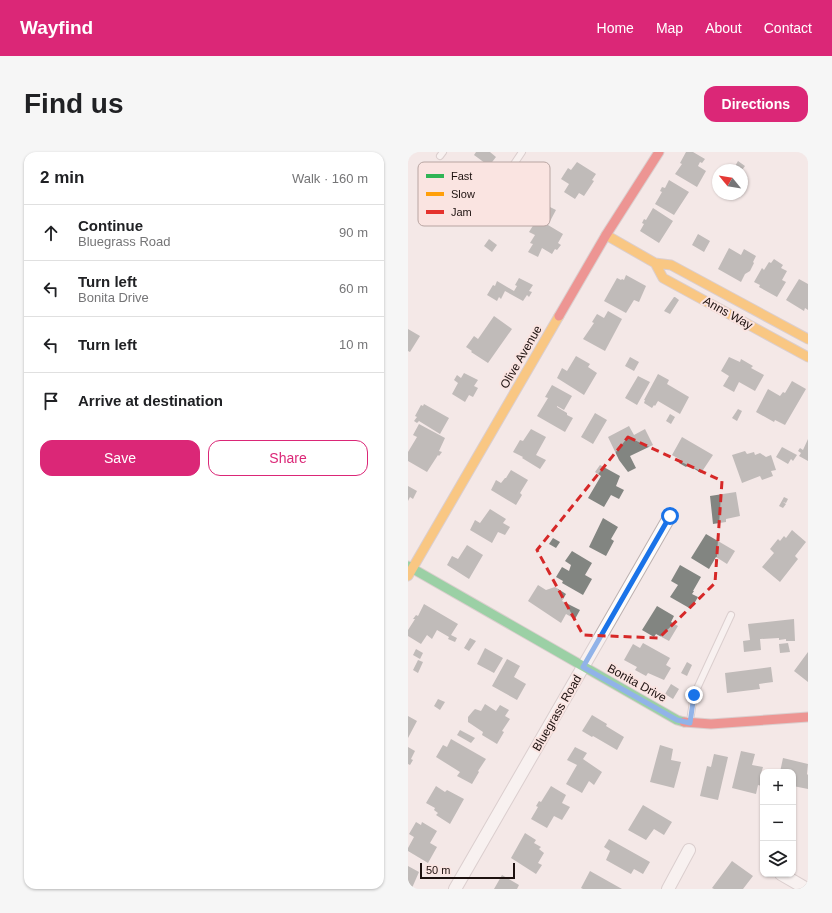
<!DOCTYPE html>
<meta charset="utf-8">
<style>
:root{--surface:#fff;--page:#f6f6f6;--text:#202124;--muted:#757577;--line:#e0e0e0;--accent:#db2777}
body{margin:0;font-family:Arial,sans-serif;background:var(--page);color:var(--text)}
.controls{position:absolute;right:12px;bottom:12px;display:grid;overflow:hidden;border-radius:8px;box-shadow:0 1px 3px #0004}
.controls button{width:36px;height:36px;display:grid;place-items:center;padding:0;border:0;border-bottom:1px solid var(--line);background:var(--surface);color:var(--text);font:20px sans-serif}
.compass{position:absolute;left:304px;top:12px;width:36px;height:36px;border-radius:50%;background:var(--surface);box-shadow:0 1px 3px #0004;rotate:300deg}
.scale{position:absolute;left:12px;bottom:10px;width:95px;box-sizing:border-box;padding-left:4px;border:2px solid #1d110f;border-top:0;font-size:11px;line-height:14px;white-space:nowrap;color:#1d110f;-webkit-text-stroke:3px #fae4e1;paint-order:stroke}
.stop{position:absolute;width:12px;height:12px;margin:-9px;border:3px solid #1a73e8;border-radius:50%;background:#fff}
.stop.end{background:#1a73e8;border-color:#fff;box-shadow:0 1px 4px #0008}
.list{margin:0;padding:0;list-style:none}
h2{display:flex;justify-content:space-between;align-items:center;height:52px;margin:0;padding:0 16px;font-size:17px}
h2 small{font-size:13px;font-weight:400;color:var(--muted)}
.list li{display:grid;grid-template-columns:26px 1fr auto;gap:12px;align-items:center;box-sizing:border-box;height:56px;padding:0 16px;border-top:1px solid var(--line)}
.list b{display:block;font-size:15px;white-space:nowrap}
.list p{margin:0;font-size:13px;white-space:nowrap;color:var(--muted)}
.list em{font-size:13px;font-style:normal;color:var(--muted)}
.actions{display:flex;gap:8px;padding:12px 16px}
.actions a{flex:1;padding:9px 0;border:1px solid var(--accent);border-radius:12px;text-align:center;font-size:14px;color:var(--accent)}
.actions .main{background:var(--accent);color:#fff}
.icon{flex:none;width:22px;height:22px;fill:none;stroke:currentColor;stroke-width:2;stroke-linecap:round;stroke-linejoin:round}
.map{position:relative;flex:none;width:400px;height:737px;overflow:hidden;border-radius:12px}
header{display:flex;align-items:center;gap:24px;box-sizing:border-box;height:56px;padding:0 20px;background:var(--accent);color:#fff}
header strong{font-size:19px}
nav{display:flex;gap:22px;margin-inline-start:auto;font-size:14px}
.intro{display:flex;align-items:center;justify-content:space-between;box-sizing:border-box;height:96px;padding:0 24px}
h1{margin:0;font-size:28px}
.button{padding:10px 18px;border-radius:12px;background:var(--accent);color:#fff;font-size:14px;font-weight:700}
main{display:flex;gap:24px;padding:0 24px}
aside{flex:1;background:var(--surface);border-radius:12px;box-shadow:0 1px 3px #0004}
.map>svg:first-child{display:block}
.building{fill:#828581}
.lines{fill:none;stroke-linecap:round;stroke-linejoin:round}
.lane-casing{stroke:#bcb0af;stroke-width:8}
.street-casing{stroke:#bcb0af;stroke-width:14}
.fast-casing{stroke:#bcb0af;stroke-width:11}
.slow-casing{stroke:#bcb0af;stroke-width:11}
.jam-casing{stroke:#bcb0af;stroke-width:11}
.lane{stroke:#fdfcfb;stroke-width:6}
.street{stroke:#fdfcfb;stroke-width:12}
.fast{stroke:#30b455;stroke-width:9}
.slow{stroke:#ff9f0a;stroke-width:9}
.jam{stroke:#e5322d;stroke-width:9}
.route{stroke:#1a73e8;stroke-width:5}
.marked{fill:none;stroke:#d62828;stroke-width:3;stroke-dasharray:8 5;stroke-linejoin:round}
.labels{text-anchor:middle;stroke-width:4;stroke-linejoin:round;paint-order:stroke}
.street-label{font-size:12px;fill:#1d110f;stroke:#fae4e1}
.key{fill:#fae4e1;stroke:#b8a5a2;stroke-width:1}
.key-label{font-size:11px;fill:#1d110f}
</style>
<header>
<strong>Wayfind</strong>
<nav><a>Home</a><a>Map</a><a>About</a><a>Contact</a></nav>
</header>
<div class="intro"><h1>Find us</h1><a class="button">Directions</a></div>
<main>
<aside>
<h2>2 min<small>Walk · 160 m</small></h2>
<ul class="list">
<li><svg class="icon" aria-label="ahead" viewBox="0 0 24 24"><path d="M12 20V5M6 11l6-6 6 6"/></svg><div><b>Continue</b><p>Bluegrass Road</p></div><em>90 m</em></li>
<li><svg class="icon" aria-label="left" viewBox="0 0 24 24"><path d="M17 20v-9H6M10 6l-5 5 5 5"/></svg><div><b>Turn left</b><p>Bonita Drive</p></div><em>60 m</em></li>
<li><svg class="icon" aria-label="left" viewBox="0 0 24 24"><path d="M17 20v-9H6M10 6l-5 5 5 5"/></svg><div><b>Turn left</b></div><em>10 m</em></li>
<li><svg class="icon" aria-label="arrive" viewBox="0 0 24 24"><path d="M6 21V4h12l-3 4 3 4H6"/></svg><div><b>Arrive at destination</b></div></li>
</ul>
<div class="actions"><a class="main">Save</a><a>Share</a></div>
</aside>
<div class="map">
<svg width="400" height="737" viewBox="0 0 400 737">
<rect width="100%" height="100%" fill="#f4e8e7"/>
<path class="building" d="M68 0H82L88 5 81 14 66 3Z
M278 0H285L297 7 294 11 292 10 290 14 298 19 289 35 267 22 274 12 272 11Z
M330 9 337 14 334 18H329L326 16Z
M169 10 188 22 184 28 186 29 176 44 171 41 167 47 156 40 161 32 153 27 160 16 163 18Z
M261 28 281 40 266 63 247 52 254 40 252 39 254 35 257 36Z
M138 53 148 58 140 73 155 82 150 91 153 93 149 98 147 97 144 102 134 96 130 105 120 100 125 92 122 91 127 83 121 80Z
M245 56 265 69 251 91 232 79 236 72 234 71 236 67 238 68Z
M290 82 302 89 296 100 284 93Z
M81 87 89 93 84 100 76 94Z
M321 96 333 103 336 97 348 104 345 110 346 111 342 119 337 122 333 130 310 117Z
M366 107 375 113 373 116 379 119 374 128 378 130 369 145 351 135 352 133 346 130 354 116 356 118 361 110 363 111Z
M218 123 238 134 231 150 226 148 218 161 196 149 209 126 213 128 214 127 216 128Z
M111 126 125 133 121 139 124 140 121 145 119 143 115 149 97 139 93 147 91 145 89 149 79 143 85 133 87 134 89 129 106 139 109 134 107 133Z
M391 127 400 132V158L397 156 396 159 378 148Z
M266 145H267L271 148 262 162 256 159Z
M200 159 214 167 197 199 175 187 186 171 184 170 189 162 196 166Z
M86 164 104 177 80 211 63 200 64 199 58 195 66 184 70 187Z
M0 177 12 184 2 200 0 199Z
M168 204 182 212 180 215 189 221 176 243 149 226 154 216 159 219Z
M222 205 231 210 226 219 217 214Z
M321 205 332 210 333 207 345 214 343 216 356 223 347 239 331 230 326 240 315 234 321 224 313 219Z
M56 221 70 228 66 234 70 236 65 245 61 243 57 250 44 242 50 231 46 228 49 223 53 226Z
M250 222 261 228 259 232 281 245 272 262 250 249 247 254 246 253 244 256 236 251 237 248H236Z
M230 224 242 230 229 253 217 246Z
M384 229 398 237 377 273 367 268 366 270 348 260 360 237 372 244 375 240 377 241Z
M144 233 164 244 156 258 149 254V255L159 261V263L165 266 157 280 129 264 140 246 137 245Z
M16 252 41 266 32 282 11 269 9 271 6 269 9 265 7 264 13 253 15 254Z
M330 257 334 259 329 269 324 266Z
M187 261 199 268 185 292 173 285Z
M262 262 267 265 263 272 258 269Z
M11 272 37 286 31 299 34 300 31 304 30 303 19 320 0 309V300L9 285 5 283Z
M221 274 226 283 237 277 245 293 222 304 228 316 220 320 211 308 200 285Z
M123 277 138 285 128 303 138 308 132 317 114 306 115 305 105 300 112 288 115 289Z
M274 285 305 303 293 321 280 313 278 315 271 311 273 308 264 303Z
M400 287V309L391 304 393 301 390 299 392 296 395 298Z
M374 295 389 303 385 309 383 307 380 312 368 305Z
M337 299 339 302 346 300 347 303 352 301 358 305 363 303 368 318 363 319 365 324 354 328 352 324 334 331 324 303Z
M192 313 212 324 208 334 216 338 211 347 203 343 196 355 180 346 193 324 187 320Z
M103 318 120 328 112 341 114 343 108 353 83 338 88 328 93 331 97 326H98Z
M0 334 9 339 5 347 2 345 0 349Z
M328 340 332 364 318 367V370L305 372 302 344Z
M376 345 380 347 378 351 375 350 378 352 375 356 371 354Z
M82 357 98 367 95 371 102 375 97 383 90 380 84 391 62 378 67 368 72 371Z
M195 366 210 375 203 387 206 389 198 404 181 395Z
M384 378 398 390 387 404 390 407 372 430 354 415 366 401 362 397 370 387 372 389 376 384 378 386Z
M298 382 327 399 319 412 308 405 301 417 283 406Z
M145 386 152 390 148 396 141 392Z
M59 393 75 403 61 427 39 413 44 404 50 407Z
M164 399 184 411 177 423 184 427 175 443 154 431 155 429 148 425 154 415 161 419 163 413 157 409Z
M272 413 293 425 285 439H286L284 442 290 445 283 457 262 445 270 433 263 429Z
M130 433 138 438 147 435 158 442 154 449 172 458 167 467 158 462 153 471 120 449Z
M16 452 50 472 43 483 49 486 47 490 40 487 41 485 29 478 24 487 19 483 13 492 0 484V478L7 467H5L8 463 10 464Z
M249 454 266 464 263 470 270 474 261 489 248 482 246 485 234 478Z
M386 467 387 489H378V487L371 488V486L352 487 353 498 336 500 335 489 342 488 340 472Z
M62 486 68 489 61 499 56 496Z
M235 491 262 506 258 513 263 516 256 528 240 521 238 524 227 518 229 515 216 508 225 492 232 496Z
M380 491 382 500 372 501 371 492Z
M77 496 95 506 86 521 69 512Z
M8 497 15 501 12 507 5 503Z
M400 500V530L386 519Z
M99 507 112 514 106 525 118 532 109 548 84 534Z
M10 508 15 510 10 521 5 518Z
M279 510 284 513 279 524 273 521Z
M363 515 365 530 351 532 352 537 319 541 317 521Z
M263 532 271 537 265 547 257 542Z
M30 547 37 550 32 558 26 554Z
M77 552 88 559 92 553 101 558 97 564 102 567 94 579 96 580 89 592 74 583 75 580 60 570V565L65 559 67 557 73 559Z
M184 563 199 572 198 574 216 585 209 598 185 584 184 585 174 579Z
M0 564 9 569 0 586Z
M52 578 67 586 63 591 49 583Z
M43 587 78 607 70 619 71 620 64 632 49 624 52 620 28 605 35 593 39 595Z
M252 593 265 597 263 608 273 610 266 636 242 630Z
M0 595 7 599 3 607 5 608 2 613 0 612Z
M167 595 179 601 175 607 194 620 186 633 181 629 174 641 158 632 169 613 159 608Z
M333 599 347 602 344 613 355 615 352 625 355 626V629L354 634 350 633 348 642 324 636Z
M306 602 320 605 310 648 292 644 299 614 303 615Z
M375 606 400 612 399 622 400 623V637L385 634V620H372Z
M28 634 37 640 39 638 56 647 42 672 28 663 30 661 26 658 27 656 18 651Z
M143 634 158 643 154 651 162 655 154 668 146 664 139 676 123 667 130 655 128 654 131 649 133 650Z
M235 653 264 670 256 683 246 677 238 688 220 678Z
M8 670 13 673 14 670 29 679 22 691 29 695 20 711 0 699V696L6 685 1 682Z
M117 681 128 688 126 691 133 695 131 697 136 701 130 711 134 713 128 722 103 706Z
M201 687 242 710 235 722 226 717 223 722 198 708 202 699 196 695Z
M324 709 345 724 335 737H306L304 736Z
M0 714 11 720 4 736 6 737H0Z
M182 719 214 737H175L173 736Z
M94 723 111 733 109 737H86Z"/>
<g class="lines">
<g class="lane-casing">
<path id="lane" d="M32 4 35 0
M96 27 114 0
M282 569 286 543 323 463"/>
</g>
<g class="street-casing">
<path id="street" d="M373 722 399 737
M47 737 262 364
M260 737 281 698"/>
</g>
<g class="fast-casing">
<path id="fast" d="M0 414 269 568 276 570"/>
</g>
<g class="slow-casing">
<path id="slow" d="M198 83 247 111 263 113 400 187
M247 111 255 126 400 205
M0 424 151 164"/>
</g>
<g class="jam-casing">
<path id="jam" d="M151 164 198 83 251 0
M276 570 303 572 400 565"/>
</g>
<use href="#lane" class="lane"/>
<use href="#street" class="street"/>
<use href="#fast" class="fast"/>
<use href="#slow" class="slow"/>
<use href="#jam" class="jam"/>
</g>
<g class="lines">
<path class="route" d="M262 364 175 515 269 568 282 571 286 543"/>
</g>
<path d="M0 0H400V737H0ZM220 285 314 329 307 431 251 486 175 483 129 398Z" fill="#f4e8e7" fill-opacity=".55" fill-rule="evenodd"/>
<path class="marked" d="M220 285 314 329 307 431 251 486 175 483 129 398Z"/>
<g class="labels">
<g class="street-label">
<text transform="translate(320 161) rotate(29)" y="4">Anns Way</text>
<text transform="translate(113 205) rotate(-60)" y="4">Olive Avenue</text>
<text transform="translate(229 531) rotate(29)" y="4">Bonita Drive</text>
<text transform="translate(149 561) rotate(-60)" y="4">Bluegrass Road</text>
</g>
</g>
<rect x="10" y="10" width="132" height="64" rx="6" class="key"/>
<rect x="18" y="22" width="18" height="4" fill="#30b455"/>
<rect x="18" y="40" width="18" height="4" fill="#ff9f0a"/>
<rect x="18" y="58" width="18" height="4" fill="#e5322d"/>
<g class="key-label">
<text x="43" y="28">Fast</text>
<text x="43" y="46">Slow</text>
<text x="43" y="64">Jam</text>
</g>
</svg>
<div class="controls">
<button>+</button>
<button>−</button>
<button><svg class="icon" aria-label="layers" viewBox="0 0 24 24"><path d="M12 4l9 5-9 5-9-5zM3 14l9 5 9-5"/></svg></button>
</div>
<svg class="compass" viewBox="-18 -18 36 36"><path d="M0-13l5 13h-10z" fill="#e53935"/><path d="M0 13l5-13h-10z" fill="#757577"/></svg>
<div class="scale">50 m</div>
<div class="stop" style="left:262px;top:364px"></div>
<div class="stop end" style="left:286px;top:543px"></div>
</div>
</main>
